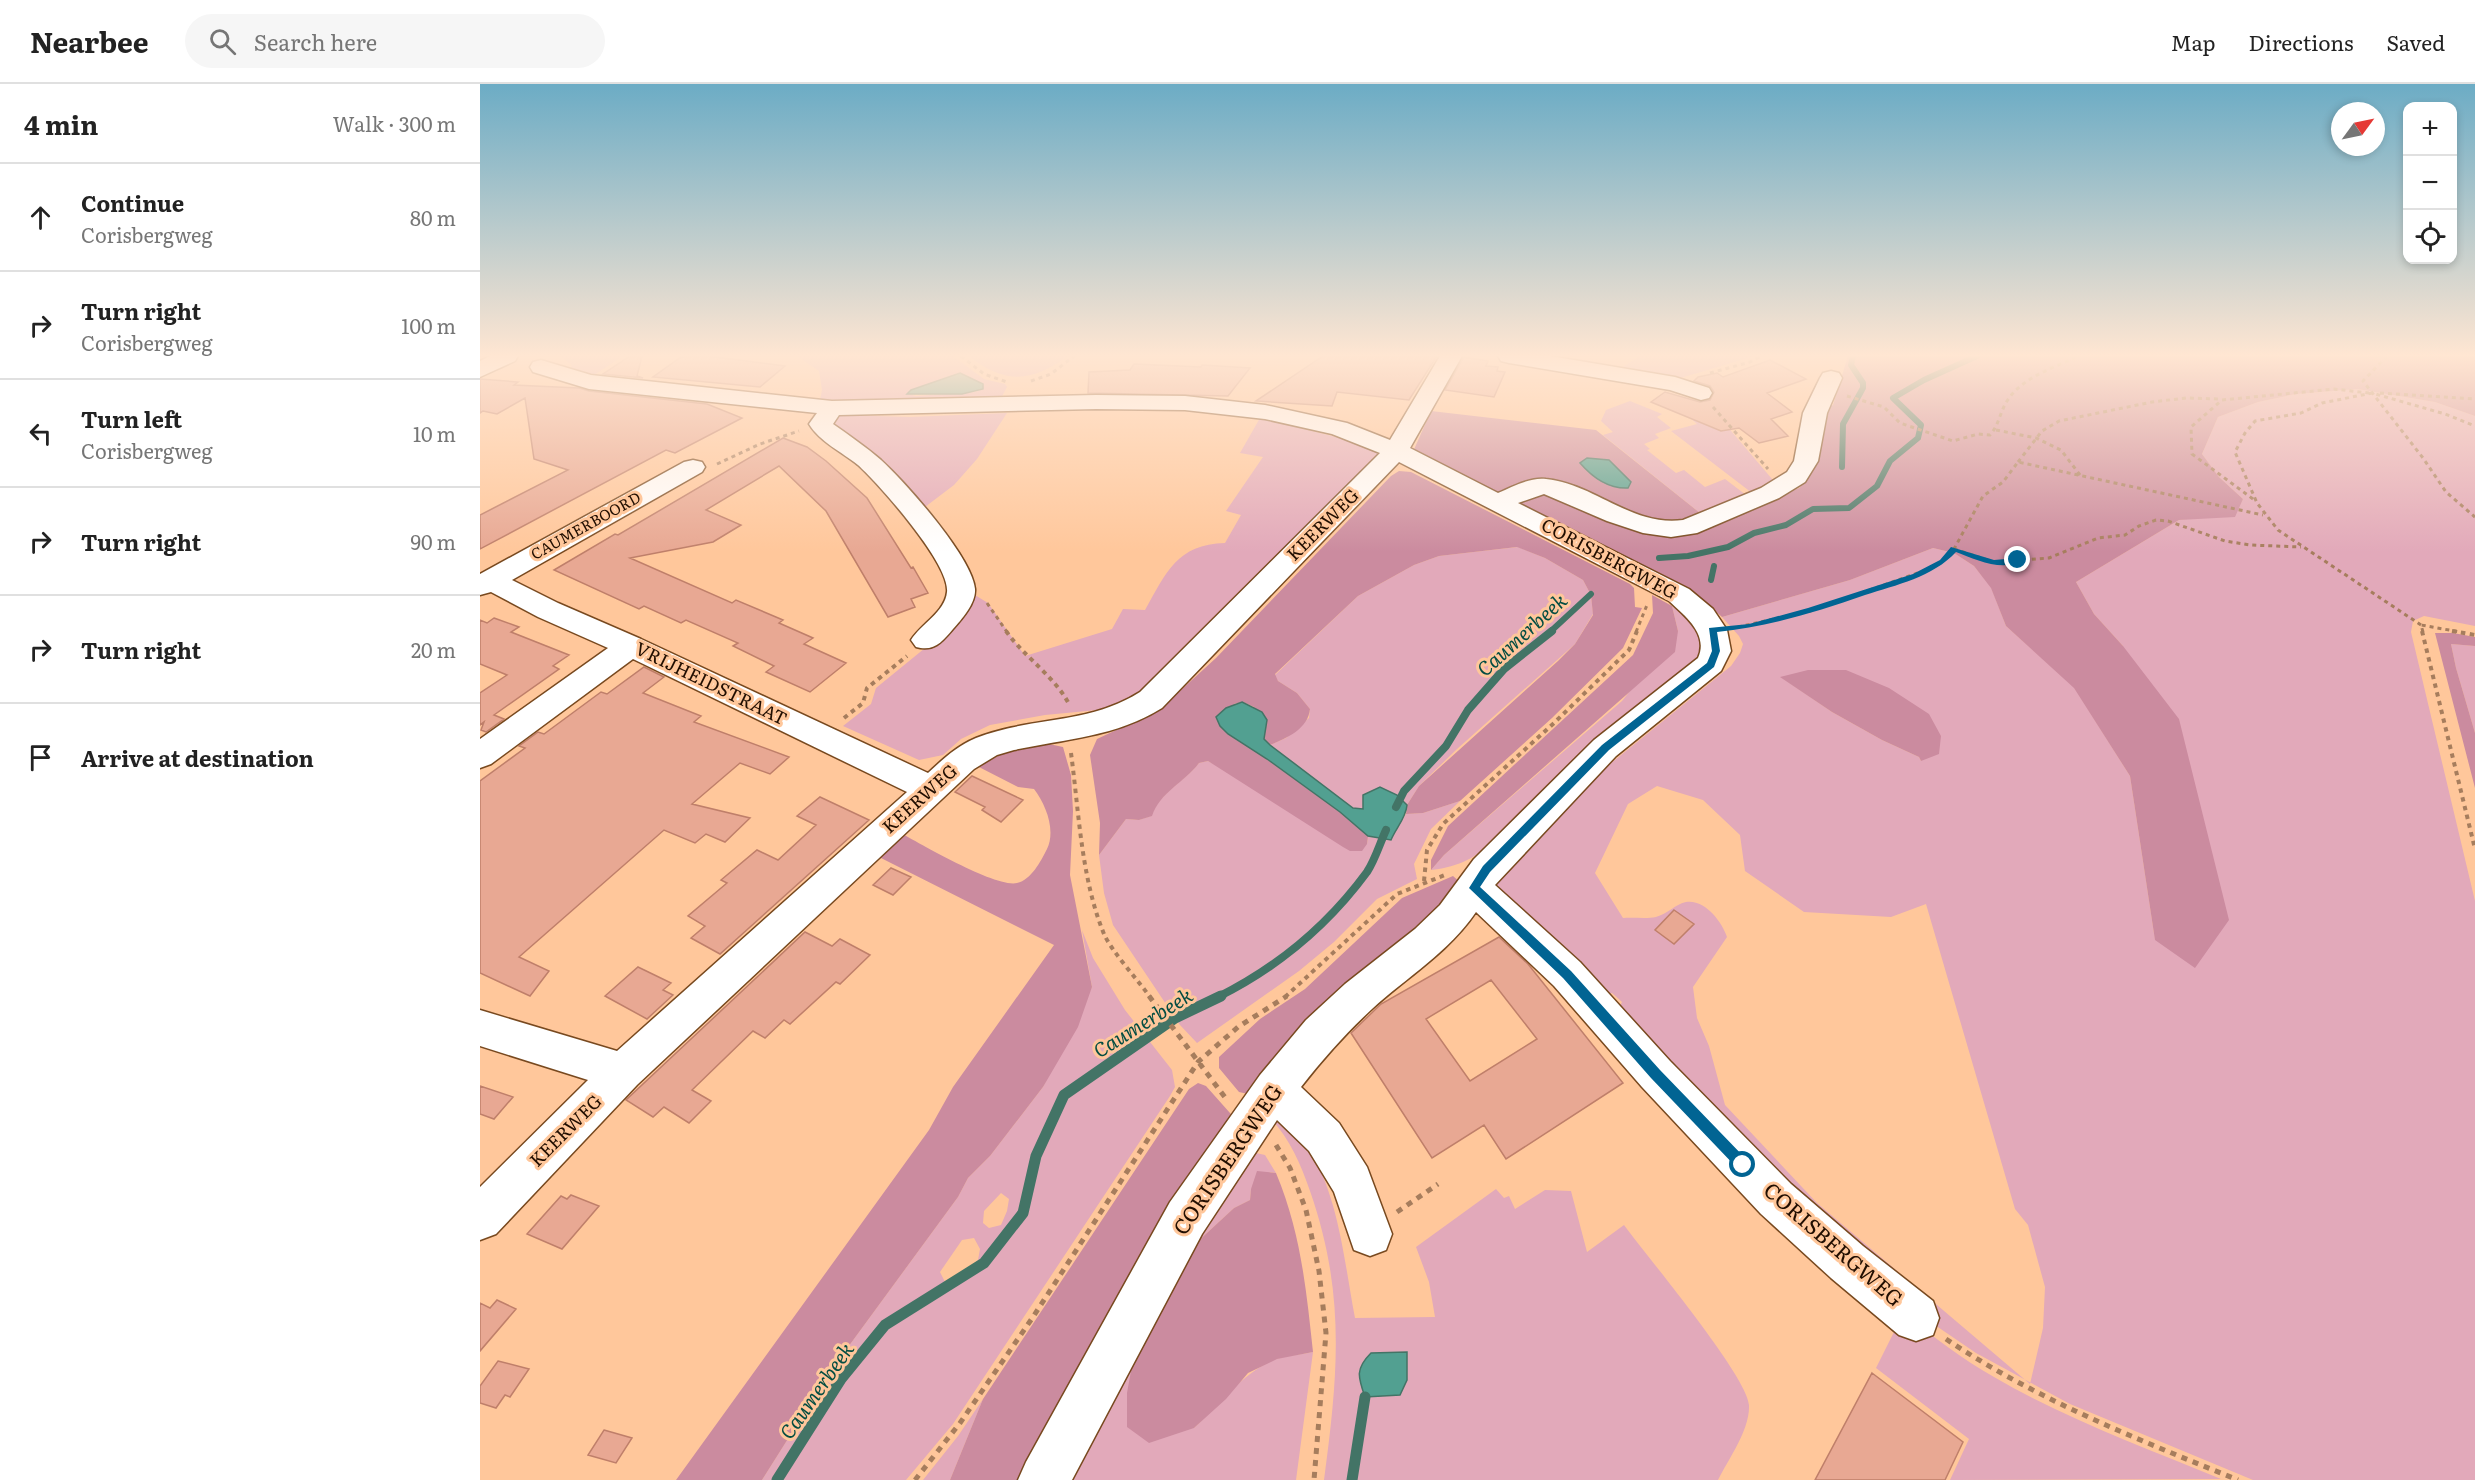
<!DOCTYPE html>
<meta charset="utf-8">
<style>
:root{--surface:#fff;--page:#f6f6f6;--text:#222;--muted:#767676;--line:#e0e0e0}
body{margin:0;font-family:Literata,serif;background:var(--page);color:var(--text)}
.controls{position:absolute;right:18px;top:18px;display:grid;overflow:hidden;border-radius:12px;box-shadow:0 3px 9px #0003}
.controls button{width:54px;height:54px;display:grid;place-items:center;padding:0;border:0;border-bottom:2px solid var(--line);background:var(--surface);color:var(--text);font:30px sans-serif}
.compass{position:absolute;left:1851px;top:18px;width:54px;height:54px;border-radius:50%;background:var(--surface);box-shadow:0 3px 9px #0003;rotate:57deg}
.stop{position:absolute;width:18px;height:18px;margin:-14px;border:4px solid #016493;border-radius:50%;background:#fff}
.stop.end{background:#016493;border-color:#fff;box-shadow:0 2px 6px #0008}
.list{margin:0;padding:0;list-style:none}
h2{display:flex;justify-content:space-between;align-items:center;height:78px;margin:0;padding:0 24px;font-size:26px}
h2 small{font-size:20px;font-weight:400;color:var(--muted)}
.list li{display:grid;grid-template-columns:39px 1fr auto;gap:18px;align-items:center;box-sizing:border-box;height:108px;padding:0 24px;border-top:2px solid var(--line)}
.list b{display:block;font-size:22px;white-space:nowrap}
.list p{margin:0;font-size:20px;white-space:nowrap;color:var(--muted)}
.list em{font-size:20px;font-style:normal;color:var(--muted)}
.icon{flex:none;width:33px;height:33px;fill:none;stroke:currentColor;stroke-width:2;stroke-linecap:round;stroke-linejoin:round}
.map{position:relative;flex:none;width:1995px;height:1396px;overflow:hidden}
header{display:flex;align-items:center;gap:36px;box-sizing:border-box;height:84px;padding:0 30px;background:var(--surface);border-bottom:2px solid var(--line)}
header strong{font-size:28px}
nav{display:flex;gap:33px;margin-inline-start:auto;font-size:21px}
.search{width:420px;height:54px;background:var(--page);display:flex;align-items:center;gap:15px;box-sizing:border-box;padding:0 21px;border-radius:33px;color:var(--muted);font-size:22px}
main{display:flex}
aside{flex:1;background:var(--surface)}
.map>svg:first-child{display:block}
.green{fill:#e2a9ba;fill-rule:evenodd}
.forest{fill:#cb8b9f}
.water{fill:#52a091;stroke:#437466;stroke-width:1.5}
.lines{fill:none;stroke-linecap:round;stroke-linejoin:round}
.stream-far2{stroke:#437466;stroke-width:6}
.stream-far1{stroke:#437466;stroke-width:8}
.stream{stroke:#437466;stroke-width:11}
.building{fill:#e8a893;stroke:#bf7f6a;stroke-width:1.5;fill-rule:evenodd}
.minor-casing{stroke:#78491f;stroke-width:3}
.path-far2{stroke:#a67d5d;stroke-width:3;stroke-dasharray:4 4;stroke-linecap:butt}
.path-far1{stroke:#a67d5d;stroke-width:4;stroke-dasharray:4.5 4.5;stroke-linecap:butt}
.path{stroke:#a67d5d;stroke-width:5;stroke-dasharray:6 6;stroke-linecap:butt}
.minor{fill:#fff;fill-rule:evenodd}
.route{fill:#016493}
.labels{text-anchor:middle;stroke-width:6;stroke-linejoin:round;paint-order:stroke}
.far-street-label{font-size:15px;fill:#210e01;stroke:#ffc79b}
.street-label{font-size:18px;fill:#210e01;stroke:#ffc79b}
.water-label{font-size:20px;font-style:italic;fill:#044d42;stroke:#ffc79b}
.near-street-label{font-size:21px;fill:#210e01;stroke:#ffc79b}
</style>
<header>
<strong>Nearbee</strong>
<div class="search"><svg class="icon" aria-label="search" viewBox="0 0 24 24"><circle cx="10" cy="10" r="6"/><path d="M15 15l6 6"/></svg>Search here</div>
<nav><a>Map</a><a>Directions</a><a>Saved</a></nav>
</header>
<main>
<aside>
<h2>4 min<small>Walk · 300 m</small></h2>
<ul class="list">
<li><svg class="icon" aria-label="ahead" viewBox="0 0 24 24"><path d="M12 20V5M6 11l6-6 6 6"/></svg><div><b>Continue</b><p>Corisbergweg</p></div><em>80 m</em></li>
<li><svg class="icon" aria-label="right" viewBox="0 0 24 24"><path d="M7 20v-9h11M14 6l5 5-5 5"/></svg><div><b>Turn right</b><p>Corisbergweg</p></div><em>100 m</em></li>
<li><svg class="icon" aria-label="left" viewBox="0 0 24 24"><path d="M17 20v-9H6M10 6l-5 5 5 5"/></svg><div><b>Turn left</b><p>Corisbergweg</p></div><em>10 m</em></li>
<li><svg class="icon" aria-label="right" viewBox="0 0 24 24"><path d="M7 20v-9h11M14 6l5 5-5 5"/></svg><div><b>Turn right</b></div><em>90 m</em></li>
<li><svg class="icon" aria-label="right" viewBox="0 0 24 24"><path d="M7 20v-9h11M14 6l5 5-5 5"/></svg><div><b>Turn right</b></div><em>20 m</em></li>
<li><svg class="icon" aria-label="arrive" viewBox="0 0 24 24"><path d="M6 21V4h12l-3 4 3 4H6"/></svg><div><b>Arrive at destination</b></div></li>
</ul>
</aside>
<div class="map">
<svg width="1995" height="1396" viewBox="0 0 1995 1396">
<rect width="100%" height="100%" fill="#ffc79b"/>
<path class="green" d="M80 272H143L111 293 89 286 92 281Z
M317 272H473L504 295 525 300 527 303 520 316 377 319 340 316 342 306 339 287ZM480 289 503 300 502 305 495 308 436 312 428 310 431 306Z
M489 272H588C552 298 525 301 489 272Z
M1160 272H1275L1197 295 1138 286Z
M1877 305 1955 318 1995 332V542L1944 532 1933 537 1931 548 1995 817V1396H1773L1590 1320 1496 1269 1449 1237 1137 928 1142 918 1132 909 1122 913 1024 818 1015 798 1057 739 1251 582 1260 569 1263 560 1259 552 1242 533 1370 496 1453 464 1474 469 1494 482 1511 503 1526 542 1594 603 1650 692 1675 856 1643 562 1614 530 1596 498 1699 436 1756 428 1763 415 1739 393 1722 370 1738 333 1778 318 1816 310ZM1301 593 1461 652 1441 677 1439 673 1402 656 1352 628ZM1177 702 1223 716 1260 751 1265 787 1324 828 1411 833 1446 820 1535 1125 1548 1141 1565 1203 1563 1244 1550 1300 1337 1119 1245 1021 1229 962 1217 934 1213 903 1247 853C1242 838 1225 815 1206 818 1196 820 1187 830 1176 833 1166 835 1153 833 1143 834L1115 789 1148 720Z
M1150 317 1182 330 1177 333 1191 344 1175 350 1179 354 1164 360 1170 365 1167 366 1196 389 1204 386 1225 403 1245 395 1270 414 1225 433 1123 351 1133 348 1121 337 1126 326Z
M527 329 497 375 474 401 445 423 413 388 355 340 359 331 430 333Z
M1206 330 1240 334 1298 402 1276 412 1191 347 1217 340Z
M780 334 876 358 895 365 902 372 666 607 628 625 565 631 510 641 481 655 463 671 439 676 363 642 391 620 396 604 450 560 490 508 508 519 545 572 632 545 643 525 665 526C686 489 697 460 745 459L761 431 746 427 783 373 760 369Z
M1038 463 1065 474 1103 496 1111 511 1113 530 1095 560 977 665 939 702 927 721 917 711H884L883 725 873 724 790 661 806 654 829 634 830 625 817 609 798 597 795 591 878 512 934 481 959 472Z
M1192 522C1216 540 1218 541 1223 570L1088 686 1008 760C995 776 972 784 951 786L964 771 1142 617 1198 547Z
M1971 560 1995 562V649L1976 584Z
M728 677 887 760 888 752 911 756 915 746 926 730 943 729 980 717 951 745 934 780 937 795 897 815 854 858 819 887 717 959 700 941 633 841 624 809 619 771 646 735 659 736 671 732C680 708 704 698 719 679Z
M602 846 613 874 645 926 692 986 695 1003 690 1012 473 1340 426 1396H282L352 1285 478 1113 488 1094 510 1072 563 1003 612 903ZM521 1109 529 1115 527 1127 521 1141 509 1144 503 1139 504 1127ZM494 1154 500 1165 498 1176 474 1200H466L460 1188 482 1156Z
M800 1026C809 1037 819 1048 826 1060 859 1110 864 1177 875 1234L955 1233 949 1198 936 1163 1016 1105 1024 1114 1029 1112 1035 1125 1065 1106 1091 1107 1107 1168 1144 1141C1166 1171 1268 1293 1269 1321 1270 1346 1249 1374 1238 1396H844C858 1291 866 1210 830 1107 821 1081 810 1055 791 1035Z
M776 1069 785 1071 796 1089 790 1088 771 1105 770 1116 754 1124 702 1172 764 1074Z
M1423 1230C1453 1252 1482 1275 1514 1293 1586 1335 1664 1363 1741 1395L1470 1396 1489 1355 1396 1284Z
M656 1259 714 1344C739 1321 764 1287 796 1275 807 1271 821 1271 833 1268L816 1396H586Z
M503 1315 470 1396H443L478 1352Z"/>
<path class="forest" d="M1368 272H1995V332L1955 318 1877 305 1816 310 1778 318 1738 333 1722 370 1739 393 1763 415 1755 433 1699 436 1596 498 1614 530 1643 562 1699 635 1749 836 1715 884 1675 856 1650 692 1594 604 1526 542 1511 504 1494 482 1474 469 1453 464 1370 496 1242 533 1222 515 1179 489 1036 420 1050 410H1075L1173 451 1197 453 1319 404 1326 397 1345 325 1353 321Z
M951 327 1116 346 1225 433 1200 441 1175 439 1072 399 1015 411 932 370Z
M919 387 931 388 1150 500 1154 504 1155 523 1162 524 1143 564 1072 634 980 717 943 729 926 730 927 721 939 702 1078 577 1095 560 1113 531 1111 511 1103 496 1065 474 1037 463 959 472 934 481 878 512 795 590 798 597 817 609 830 625C828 645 807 654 790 661L784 655 774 623 763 618 754 620 770 663 860 728 888 752 887 760 882 767H870L863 763 728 677 719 679C704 699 680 708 672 732L659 736 646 735 619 771 620 739 610 671 617 655 664 633 690 616 736 574 911 392Z
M1172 511 1192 522 1198 547 1195 568 964 771 951 786V776L968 742 1153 571 1173 529Z
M1955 549H1973L1995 553V562L1971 560 1976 584 1995 649V704Z
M1328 586H1366L1409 604 1449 630 1461 652 1459 670 1441 677 1439 673 1402 656 1352 628 1300 593Z
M569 660 583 663 591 691 593 727 590 791 612 903 598 943 563 1003 510 1072 488 1094 478 1113 352 1285 282 1396H196L449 1046 473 1003 574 861 395 771 415 746C438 758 515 804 537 799 551 796 561 777 567 765 576 746 566 721 554 705L538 703 497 682 524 669Z
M973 792 982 800 768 1010 759 1008 739 984V973L780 935 825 905 922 814Z
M718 999 726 1002 758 1038 544 1396H470L503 1315 709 1005Z
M777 1087 796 1089C821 1149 826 1204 833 1268L797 1275 768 1289 746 1315 714 1344 669 1359 647 1343V1309L656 1259 702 1172 754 1124 770 1116 771 1105Z"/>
<path class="water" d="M480 289 503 300V305L482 310H427L431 306Z
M1107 374 1129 376 1151 398 1148 404C1128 405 1113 394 1100 379Z
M762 618 782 628 787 636 784 655 790 661 873 724 883 725V711L900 703 917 711 927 721C926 734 916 744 911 756L888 752 860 728 787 675 748 650 740 642 736 633 746 624Z
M927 1268V1296L920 1311 885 1313C878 1293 875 1285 891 1269Z"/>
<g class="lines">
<path class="stream-far2" d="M1362 383 1363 340 1383 304V299L1371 281 1373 272
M1179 474 1208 472 1248 463 1274 449 1306 441 1333 425 1369 424 1397 402 1410 377 1438 354 1441 341 1413 314 1444 296 1497 272
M1231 496 1234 482
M1070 548 1111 510"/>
<path class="stream-far1" d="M916 723 924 707 966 662 988 626 1024 585 1072 547
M738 913C796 884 848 841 887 788 895 776 900 759 906 746"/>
<path class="stream" d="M297 1396 361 1295 405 1241 504 1179 543 1129 556 1072 584 1011 695 934 741 912
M872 1396 885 1313"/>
</g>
<path class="building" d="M150 272H162L157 292 163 294 123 290Z
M212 272H227L305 282 280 303 173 293 201 273Z
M843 272H957L929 316 857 308 852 322 776 317Z
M984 273 1008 277 1006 282 1018 283 1017 287 1025 288 1014 313 965 306Z
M1290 276 1326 295 1287 309 1312 328 1291 335 1308 352 1279 359 1259 344 1241 347 1171 318 1185 308 1220 318 1230 316 1234 308 1230 302 1214 297 1218 293 1237 289 1243 293Z
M654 280 721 283 722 281 770 284 748 312 608 309 609 288 650 286Z
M0 295 38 298 34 301 99 304 109 307 227 320 262 334 195 369 186 366 0 465V431L88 386 54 375 45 314 17 330 3 327 0 329Z
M303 354 327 363 346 377 387 414 431 484 433 483 448 509 431 515 435 523 408 533 346 427 299 382 226 426 261 441 233 458 150 474 252 519 256 516 303 536 299 539 333 554 324 560 366 579 330 608 286 588 294 582 253 562 258 559 206 536 201 539 164 522 159 525 74 486 135 450 138 451Z
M14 534 39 543 31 548 89 571 73 582 79 585 14 631 24 635 6 648 1 646 4 638 0 641V609L27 591 0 580V536L7 539Z
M164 583 184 593 163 609 221 632 214 638 309 673 290 690 260 679 212 720 270 734 245 758 226 750 215 759 184 746 39 873 69 887 50 912 0 889V697L45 664 39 662 58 648 64 650 121 608 127 610Z
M492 692 543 716 521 738 502 726 505 723 475 708Z
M340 713 389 736 240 870 211 854 225 842 208 832 247 799 241 796 277 766 298 776 336 741 317 732Z
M411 784 431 793 413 811 393 801Z
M1194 826 1214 840 1194 860 1175 846Z
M325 848 352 862 360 855 390 871 360 900 356 898 310 940 304 936 285 954 273 947 212 1006 231 1017 209 1039 184 1023 173 1033 146 1016Z
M1019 853 1048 880 1143 999 1026 1075 1004 1041 952 1074 871 949 901 920ZM1011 896 1057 955 990 997 946 935Z
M158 883 191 899 183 906 193 911 167 935 125 912Z
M0 1002 33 1013 14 1035 0 1030Z
M91 1111 119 1122 82 1165 47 1150 81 1112 87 1115Z
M17 1216 36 1225 0 1267V1219L10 1224Z
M18 1277 49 1285 30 1313 25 1311 16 1324 0 1319V1302Z
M1392 1289 1483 1358 1465 1396H1335Z
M124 1346 152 1354 136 1379 108 1371Z"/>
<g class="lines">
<g class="minor-casing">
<path id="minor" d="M10 272H38L35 277 0 293V277Z
M960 272H982L930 364 1018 409C1032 403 1050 393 1066 395 1115 400 1152 443 1203 436L1281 404 1307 388 1314 377 1323 329 1340 294 1343 289 1351 287 1359 289 1362 294 1347 329 1338 377 1325 398 1299 414 1217 449 1191 453 1163 449 1127 437 1064 410 1038 419 1209 505 1233 525 1247 546 1251 567 1241 587 1136 672 1015 801 1100 878 1190 977 1311 1100 1383 1162 1453 1217 1459 1234 1453 1251 1436 1257 1419 1251 1351 1194 1281 1130 1162 1003 1074 902 996 828C969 868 927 893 892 925 866 949 843 975 821 1003L859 1039 887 1083 912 1150 906 1166 890 1172 874 1166 854 1108 829 1067 797 1036 722 1150 592 1396H538L546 1378 690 1118 780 991 826 936 865 900 935 845 960 821 994 775 1114 656 1218 574C1229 550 1205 532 1189 517L919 378 682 624C636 653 585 655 534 666L517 671 494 685 157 1001 16 1150 0 1156V1103L108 996 0 962V926L137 967 427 708 153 575 11 680 0 684V655L128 564 58 533 11 508 0 511V490L204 378 213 376 222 378 225 383 222 388 32 496 78 519 161 555 448 689C463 675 477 662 496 654 552 632 608 641 660 608L900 369 852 350 785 335 705 326 616 325 359 331 353 340C370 352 386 363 401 376 426 399 492 473 495 505 496 519 482 535 473 545 462 558 454 568 436 563L431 556C441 540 465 528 467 508 470 480 400 401 378 381 362 368 340 358 329 340L337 329 109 305 53 288 50 283 53 278 61 276 111 291 352 317 616 311 705 312 785 321 867 339 910 356Z
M1018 272H1070L1195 293 1229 304 1232 309 1229 314 1221 316 1190 306 1029 279 1021 277Z"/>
</g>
<path class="path-far2" d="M481 272 504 290 527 298
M1907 272 1883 297 1943 374 1966 408 1995 433
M1230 289 1270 278 1281 272
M551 297 571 290 594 272
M1900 309 1995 315
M1367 312 1404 323 1420 339 1473 357 1498 350 1510 351C1519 341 1520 328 1527 317 1542 293 1574 284 1598 272
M1233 323 1288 385
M1516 346 1556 354 1581 366 1600 391
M1538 378 1562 347 1579 337 1672 318 1706 314 1741 315
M237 380 280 360 319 347
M1773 415 1712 370 1711 343 1742 316 1854 305 1889 309
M1474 465 1514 478 1569 474 1618 454 1645 451 1659 442 1676 436 1688 437 1745 457 1770 461 1821 463
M507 519 527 548
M1941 541 1798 446 1777 419 1755 368 1765 349 1775 337 1821 329 1842 319 1892 309 1965 330 1995 342
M1258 543 1330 527 1452 484 1463 477 1474 465 1503 412 1523 398 1538 378 1783 431
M1156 548 1167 521
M1943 548 1941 541 1980 548"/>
<path class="path-far1" d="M526 547C545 574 575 592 590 622
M1942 547 1995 765
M1972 547 1995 551
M364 634 383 619 387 604 427 572
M591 669C599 728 601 794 624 850 632 868 658 896 670 913
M944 797 947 766 963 740 1074 639 1149 566 1157 547
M805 913 917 810 965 791"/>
<path class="path" d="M669 912 747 1016
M796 1061 810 1084 826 1126 839 1187 846 1249 834 1396
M917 1128 958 1100
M1466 1255C1557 1316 1657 1355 1758 1396
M435 1396 480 1339 553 1233 718 978 758 943 807 912"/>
<use href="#minor" class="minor"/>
</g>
<linearGradient id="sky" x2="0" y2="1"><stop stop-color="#6cacc5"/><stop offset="0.58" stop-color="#ffe6d2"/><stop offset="1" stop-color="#ffe6d2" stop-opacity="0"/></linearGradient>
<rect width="1995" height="468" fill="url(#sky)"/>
<path class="route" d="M1471 463 1514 476 1538 474 1542 476C1523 489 1495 475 1476 468 1453 493 1416 501 1385 511 1336 528 1288 543 1237 548L1240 567 1234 583 1129 666 1010 788 1000 803 1091 887 1180 986 1267 1076 1269 1081 1267 1085 1263 1087 1258 1085 1171 994 1083 894 989 804 1003 782 1122 661 1227 579 1232 567 1229 544 1269 540 1328 524 1433 490 1460 476Z"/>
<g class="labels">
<g class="far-street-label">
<text transform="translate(106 442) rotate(-29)" y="5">CAUMERBOORD</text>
</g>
<g class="street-label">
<text transform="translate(843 441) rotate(-45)" y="6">KEERWEG</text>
<text transform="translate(1129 475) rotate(28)" y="6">CORISBERGWEG</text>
<text transform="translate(231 600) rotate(26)" y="6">VRIJHEIDSTRAAT</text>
<text transform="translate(440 715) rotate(-42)" y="6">KEERWEG</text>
<text transform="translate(86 1047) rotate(-45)" y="6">KEERWEG</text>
</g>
<g class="water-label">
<text transform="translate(1042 551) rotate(-42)" y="7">Caumerbeek</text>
<text transform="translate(663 939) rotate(-32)" y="7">Caumerbeek</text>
<text transform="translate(337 1307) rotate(-55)" y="7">Caumerbeek</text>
</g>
<g class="near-street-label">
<text transform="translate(748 1076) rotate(-56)" y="7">CORISBERGWEG</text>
<text transform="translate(1353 1161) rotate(41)" y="7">CORISBERGWEG</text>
</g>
</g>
</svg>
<div class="controls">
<button>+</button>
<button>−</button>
<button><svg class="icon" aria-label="locate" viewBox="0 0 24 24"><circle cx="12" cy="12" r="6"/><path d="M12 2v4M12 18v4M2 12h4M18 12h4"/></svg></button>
</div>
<svg class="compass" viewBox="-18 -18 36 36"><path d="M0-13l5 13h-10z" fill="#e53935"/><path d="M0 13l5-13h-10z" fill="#767676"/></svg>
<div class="stop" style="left:1263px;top:1081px"></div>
<div class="stop end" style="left:1538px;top:476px"></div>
</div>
</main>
